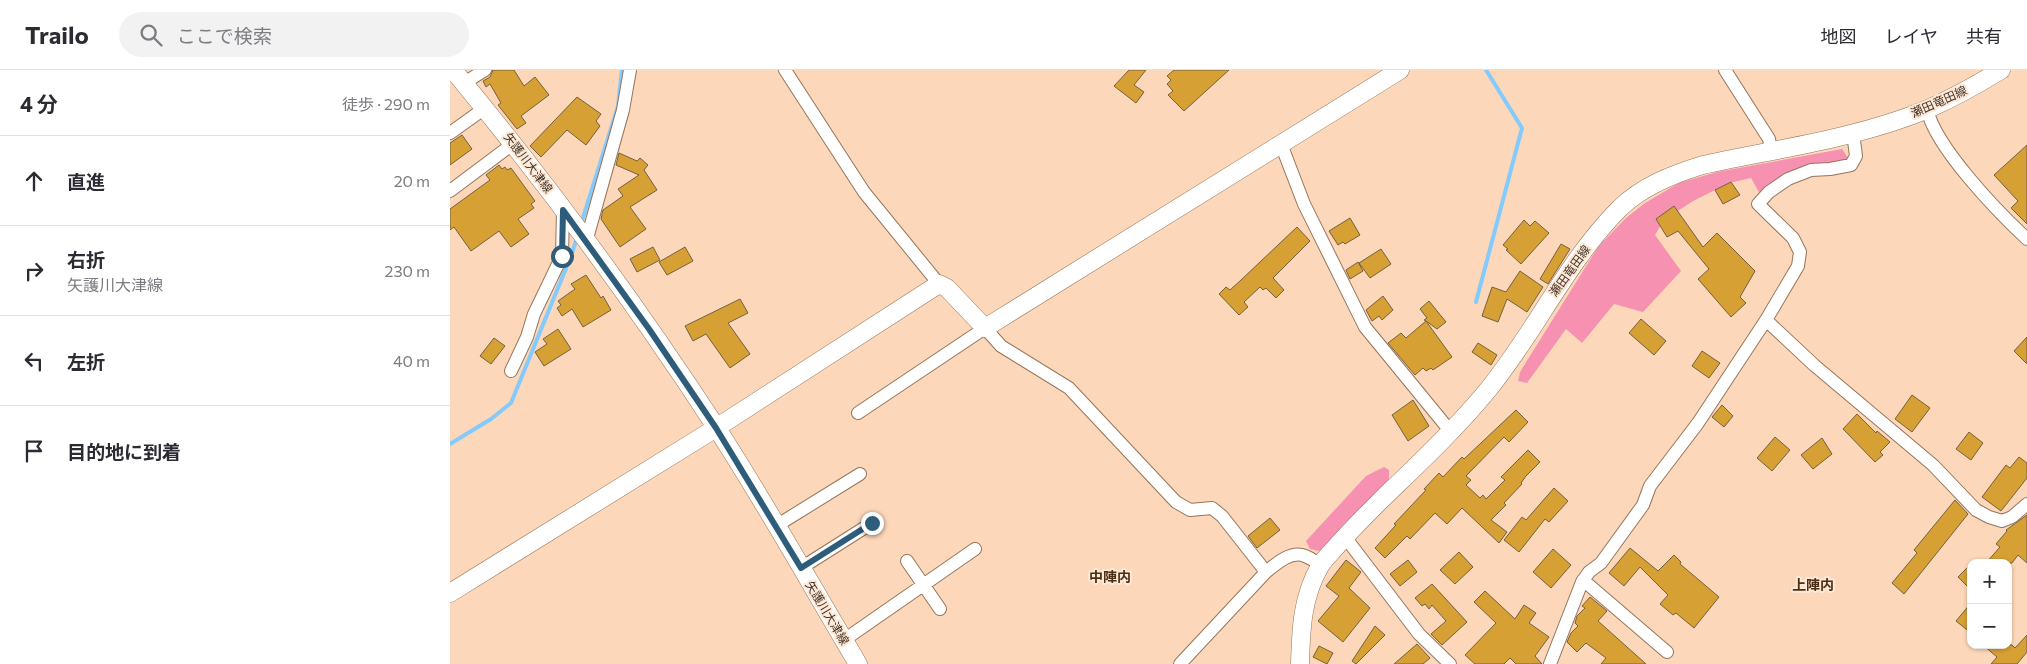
<!DOCTYPE html>
<html lang="ja">
<meta charset="utf-8">
<style>
:root{--surface:#fff;--page:#f2f2f3;--text:#2b2b33;--muted:#7c7c81;--line:#e1e1e2}
body{margin:0;font-family:Commissioner,"Noto Sans JP",sans-serif;background:var(--page);color:var(--text)}
.controls{position:absolute;right:15px;bottom:15px;display:grid;overflow:hidden;border-radius:10px;box-shadow:0 1px 4px #0004}
.controls button{width:45px;height:45px;display:grid;place-items:center;padding:0;border:0;border-bottom:1px solid var(--line);background:var(--surface);color:var(--text);font:25px sans-serif}
.stop{position:absolute;width:15px;height:15px;margin:-11px;border:4px solid #2e5c7b;border-radius:50%;background:#fff}
.stop.end{background:#2e5c7b;border-color:#fff;box-shadow:0 1px 5px #0008}
.list{margin:0;padding:0;list-style:none}
h2{display:flex;justify-content:space-between;align-items:center;height:65px;margin:0;padding:0 20px;font-size:21px}
h2 small{font-size:16px;font-weight:400;color:var(--muted)}
.list li{display:grid;grid-template-columns:32px 1fr auto;gap:15px;align-items:center;box-sizing:border-box;height:90px;padding:0 20px;border-top:1px solid var(--line)}
.list b{display:block;font-size:19px;white-space:nowrap}
.list p{margin:0;font-size:16px;white-space:nowrap;color:var(--muted)}
.list em{font-size:16px;font-style:normal;color:var(--muted)}
.icon{flex:none;width:28px;height:28px;fill:none;stroke:currentColor;stroke-width:2;stroke-linecap:round;stroke-linejoin:round}
.map{position:relative;flex:none;width:1577px;height:594px;overflow:hidden}
header{display:flex;align-items:center;gap:30px;box-sizing:border-box;height:70px;padding:0 25px;background:var(--surface);border-bottom:1px solid var(--line)}
header strong{font-size:24px}
nav{display:flex;gap:28px;margin-inline-start:auto;font-size:18px}
.search{width:350px;height:45px;background:var(--page);display:flex;align-items:center;gap:12px;box-sizing:border-box;padding:0 18px;border-radius:28px;color:var(--muted);font-size:19px}
main{display:flex}
aside{flex:1;background:var(--surface)}
.map>svg:first-child{display:block}
.green{fill:#f691b1}
.lines{fill:none;stroke-linecap:round;stroke-linejoin:round}
.stream{stroke:#83cbfd;stroke-width:4}
.building{fill:#d7a035;stroke:#75603e}
.street-casing{stroke:#96755a;stroke-width:14}
.secondary-casing{stroke:#96755a;stroke-width:19}
.street{stroke:#fff;stroke-width:12}
.secondary{stroke:#fff;stroke-width:18}
.route{stroke:#2e5c7b;stroke-width:6}
.labels{text-anchor:middle;stroke-width:4;stroke-linejoin:round;paint-order:stroke}
.street-label{font-size:12px;fill:#433529;stroke:#fee8d6}
.neighbourhood-label{font-size:14px;font-weight:bold;fill:#4c2f16;stroke:#fee8d6}
</style>
<header>
<strong>Trailo</strong>
<div class="search"><svg class="icon" aria-label="search" viewBox="0 0 24 24"><circle cx="10" cy="10" r="6"/><path d="M15 15l6 6"/></svg>ここで検索</div>
<nav><a>地図</a><a>レイヤ</a><a>共有</a></nav>
</header>
<main>
<aside>
<h2>4 分<small>徒歩 · 290 m</small></h2>
<ul class="list">
<li><svg class="icon" aria-label="ahead" viewBox="0 0 24 24"><path d="M12 20V5M6 11l6-6 6 6"/></svg><div><b>直進</b></div><em>20 m</em></li>
<li><svg class="icon" aria-label="right" viewBox="0 0 24 24"><path d="M7 20v-9h11M14 6l5 5-5 5"/></svg><div><b>右折</b><p>矢護川大津線</p></div><em>230 m</em></li>
<li><svg class="icon" aria-label="left" viewBox="0 0 24 24"><path d="M17 20v-9H6M10 6l-5 5 5 5"/></svg><div><b>左折</b></div><em>40 m</em></li>
<li><svg class="icon" aria-label="arrive" viewBox="0 0 24 24"><path d="M6 21V4h12l-3 4 3 4H6"/></svg><div><b>目的地に到着</b></div></li>
</ul>
</aside>
<div class="map">
<svg width="1577" height="594" viewBox="0 0 1577 594">
<rect width="100%" height="100%" fill="#fcd7ba"/>
<path class="green" d="M1392 79 1400 91 1367 100 1310 124 1301 108 1279 113 1243 131 1214 150 1205 165 1231 201 1193 242 1164 234 1132 273 1116 259 1077 313 1068 311 1070 302 1148 177 1176 148 1195 133 1229 113 1267 102Z
M934 397 939 400V413L870 481 860 479 856 471 916 406Z"/>
<g class="lines">
<path class="stream" d="M131 154 168 36 172 0
M1026 232 1072 58 1036 0
M0 374 41 349 61 333 121 186 127 168"/>
</g>
<path class="building" d="M43 0H64L74 16 85 7 99 25 71 46 76 53 67 59 48 35 51 33 40 14 36 17 33 11 40 7Z
M679 0H696L684 15 694 22 686 33 664 16Z
M724 0H779L734 41 718 25 723 21 717 14 721 10 717 6Z
M127 27 151 44 146 51 150 56 136 75 117 60 91 87 80 76Z
M12 65 22 79 0 95V73Z
M1577 75V154L1561 138 1568 131 1544 105Z
M169 83 187 91 190 88 198 95 194 100 207 120 180 137 196 159 170 177 151 149 153 140 173 126 168 119 189 105 166 95Z
M49 95 52 99 55 97 57 100 61 98 85 131 81 134 84 138 68 149 79 164 61 177 49 161 21 181 4 157 0 160V139L40 110 36 105Z
M1281 112 1290 125 1273 134 1265 120Z
M1224 136 1253 177 1267 163 1305 201 1290 227 1296 233 1281 247 1248 209 1259 199 1228 161 1217 167 1206 149Z
M900 148 910 165 895 174 893 172 888 175 879 161Z
M1074 150 1080 156 1085 151 1099 163 1071 194 1056 180 1058 179 1053 175Z
M847 157 860 171 823 208 834 220 826 228 816 218 813 220 810 217 794 232 798 237 789 245 769 224 776 217 780 220 791 210Z
M1111 174 1120 179 1098 214 1090 209Z
M203 177 210 190 187 202 180 189Z
M235 177 243 191 217 205 209 192Z
M931 179 941 194 920 208 909 193Z
M908 192 913 201 900 209 896 200Z
M1070 201 1093 217 1077 242 1057 229 1048 252 1032 246 1042 217 1056 222Z
M136 205 151 228 153 226 161 240 133 257 122 239 112 246 107 238 111 235 108 231 125 219 121 214Z
M933 226 943 240 932 250 929 246 922 251 916 240Z
M290 229 298 243 278 253 300 284 280 298 256 264 243 271 235 256Z
M979 231 996 252 987 259 976 251 1002 287 983 300 981 298 976 301 973 298 965 305 938 273 951 263 956 268 976 251 974 250 977 248 970 239Z
M1191 249 1216 271 1204 285 1179 263Z
M108 259 121 279 94 296 85 282 97 274 93 269Z
M1577 267V294L1564 281Z
M44 268 55 276 41 294 30 286Z
M1028 273 1047 285 1041 295 1022 282Z
M1252 281 1270 293 1259 308 1242 296Z
M1462 325 1480 338 1462 362 1445 349Z
M963 330 979 356 958 371 942 345Z
M1272 335 1283 346 1274 357 1262 347Z
M1066 340 1078 352 1059 372 1054 367 1016 406 1021 410 1016 415 1030 428 1033 425 1036 429 1055 410 1051 407 1078 380 1090 392 1076 406 1071 413 1072 414 1054 433 1056 435 1041 450 1057 462 1049 473 1012 438 997 454 985 443 960 469 957 466 935 488 925 478 946 455 944 454 976 420 974 419 989 403 993 407 1012 387 1014 389Z
M1407 344 1426 363 1427 361 1440 372 1430 382 1433 385 1425 392 1393 359Z
M1519 362 1533 373 1521 390 1506 379Z
M1325 367 1340 380 1322 401 1307 388Z
M1372 368 1382 384 1363 399 1351 385Z
M1569 387 1577 393V408L1551 441 1532 427 1556 395 1560 398Z
M1104 418 1118 431 1099 452 1095 449 1069 482 1054 470 1072 447 1076 450Z
M1505 430 1518 444 1454 524 1442 513 1467 483 1464 480Z
M1577 445V493L1568 485 1562 493H1536L1550 477 1546 474 1557 461 1556 460Z
M820 448 830 460 807 478 798 466Z
M1180 478 1208 501 1224 485 1231 492 1230 494 1269 527 1244 558 1226 543 1223 545 1210 534 1218 525 1190 497 1174 516 1159 503Z
M1103 479 1121 495 1101 518 1083 502Z
M1009 482 1023 497 1005 514 990 500Z
M896 490 911 502 899 518 920 538 893 572 868 551 889 526 876 516Z
M958 490 967 502 950 516 940 504Z
M1521 494V520L1508 507Z
M982 514 1017 552 992 575 981 564 996 551 982 535 979 539 975 534 972 536 965 528Z
M1035 521 1065 549 1074 535 1086 543 1079 553 1099 567 1085 586 1092 594H1066L1060 588 1054 594H1025L1015 585 1046 553 1024 532Z
M1140 527 1157 541 1148 551 1196 594H1151L1156 588 1136 573 1127 582 1117 572 1121 563 1128 556 1125 553 1127 546 1135 538 1132 536Z
M1521 533V563L1506 551Z
M925 556 935 565 906 594 902 591Z
M1577 565V582L1567 594H1541L1547 587 1533 575H1562L1565 578Z
M967 574 980 588 973 594H944Z
M869 576 883 583 877 594 863 587Z"/>
<g class="lines">
<g class="street-casing">
<path id="street" d="M335 0 414 122 489 214
M1275 0 1319 69 1321 80
M14 13 35 0
M1477 39C1485 77 1548 142 1577 169
M0 63 35 38
M831 74 854 134 915 257 1001 362
M0 121 64 73
M136 172 173 40 180 0
M1316 250 1364 295 1483 395 1526 440 1539 447 1552 451 1562 447 1577 434
M61 301 77 267 84 244 112 186 113 140
M408 343 535 258 551 276 619 318 726 432 740 440 762 438 772 446 816 502
M326 456 410 404
M895 467 969 564 1000 594
M457 491 490 539
M351 498 422 453
M1133 510 1217 582
M394 570 525 479
M730 594 816 502C826 494 839 482 852 485 858 486 865 492 871 494
M1100 594 1132 512 1139 502 1151 493 1193 435 1200 416 1248 353 1316 250 1348 196 1350 182 1343 168 1308 134 1319 122 1338 109 1361 100 1380 99 1401 95 1406 86 1403 63"/>
</g>
<g class="secondary-casing">
<path id="secondary" d="M3 0C97 113 185 233 266 357 316 434 361 515 408 594
M0 523 266 358 489 214 497 218 535 258 950 0
M850 594C851 559 852 527 870 496 874 489 880 484 885 478 899 462 914 447 929 432 966 396 1004 361 1037 321 1085 263 1116 192 1170 138 1193 116 1223 104 1253 95 1326 79 1409 68 1478 39 1503 28 1528 14 1551 0"/>
</g>
<use href="#street" class="street"/>
<use href="#secondary" class="secondary"/>
</g>
<g class="lines">
<path class="route" d="M112 186 113 140 199 259 266 358 351 498 422 453"/>
</g>
<g class="labels">
<g class="street-label">
<text transform="translate(1489 32) rotate(-24)" y="4">瀬田竜田線</text>
<text transform="translate(78 93) rotate(53)" y="4">矢護川大津線</text>
<text transform="translate(1120 201) rotate(-54)" y="4">瀬田竜田線</text>
<text transform="translate(377 543) rotate(59)" y="4">矢護川大津線</text>
</g>
<g class="neighbourhood-label">
<text x="660" y="512">中陣内</text>
<text x="1363" y="520">上陣内</text>
</g>
</g>
</svg>
<div class="controls">
<button>+</button>
<button>−</button>
</div>
<div class="stop" style="left:112px;top:186px"></div>
<div class="stop end" style="left:422px;top:453px"></div>
</div>
</main>
